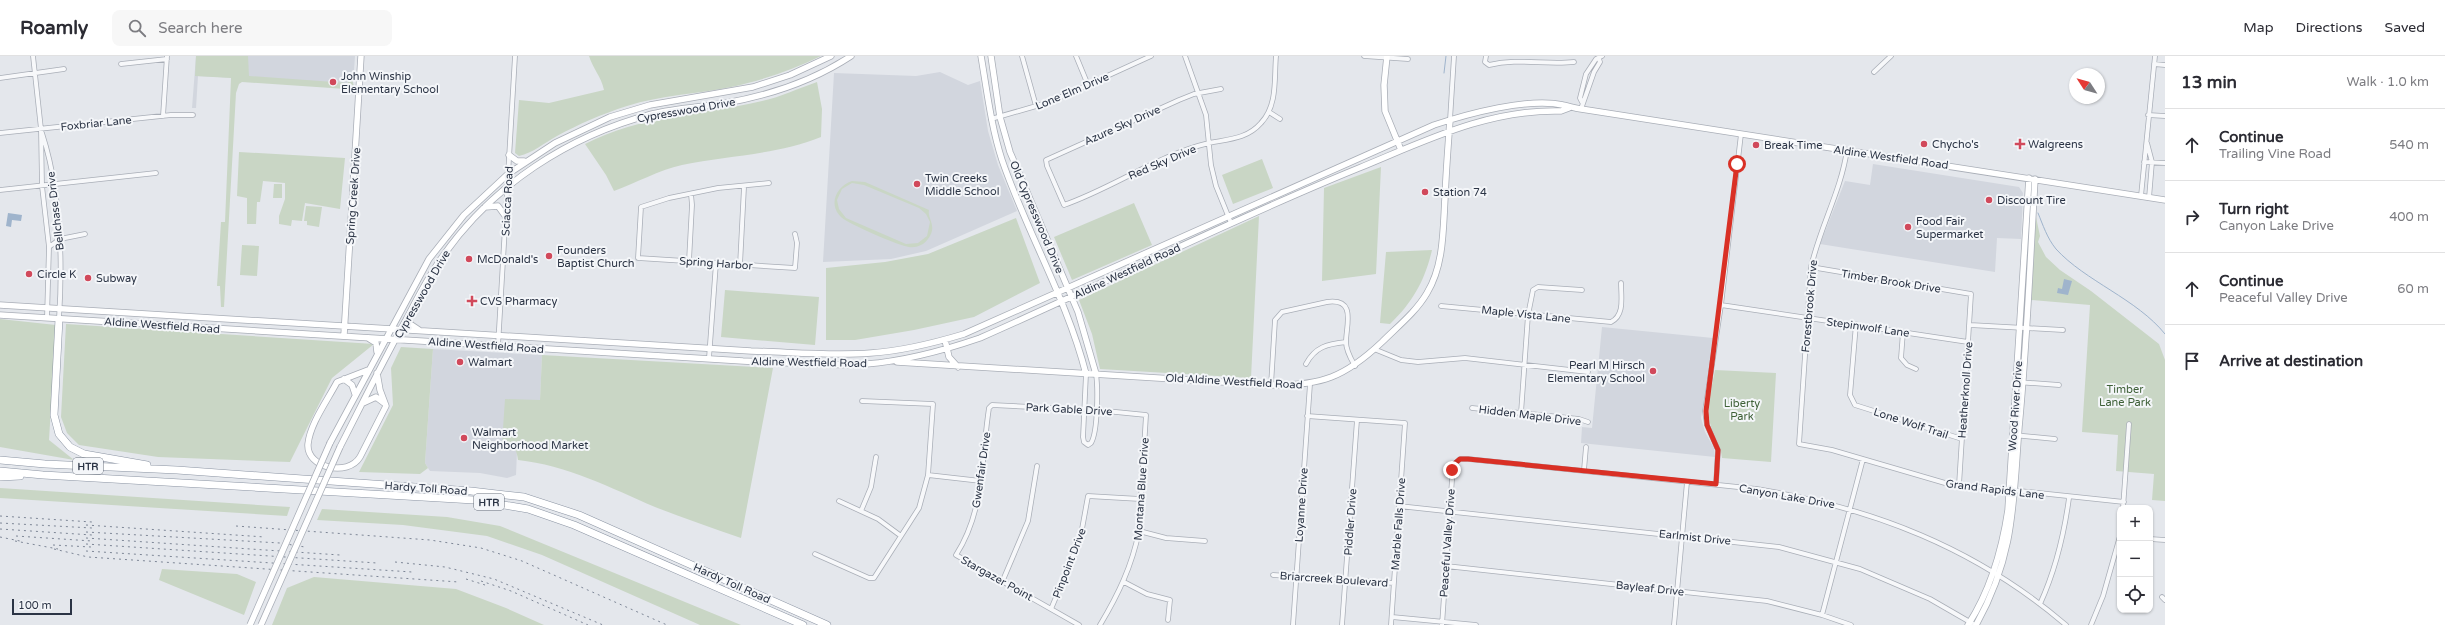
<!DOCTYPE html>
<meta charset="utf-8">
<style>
:root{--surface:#fff;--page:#f7f7f7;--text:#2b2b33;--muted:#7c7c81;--line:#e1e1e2}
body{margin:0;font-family:"Varela Round",sans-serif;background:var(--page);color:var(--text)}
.controls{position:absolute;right:12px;bottom:12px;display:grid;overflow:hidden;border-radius:8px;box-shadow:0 1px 3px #0004}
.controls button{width:36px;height:36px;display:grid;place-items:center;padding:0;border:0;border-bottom:1px solid var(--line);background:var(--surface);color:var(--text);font:20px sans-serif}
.compass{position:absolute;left:2069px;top:12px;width:36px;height:36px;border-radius:50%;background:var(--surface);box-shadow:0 1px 3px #0004;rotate:306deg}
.scale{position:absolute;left:12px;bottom:10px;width:60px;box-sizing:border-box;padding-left:4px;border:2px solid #2b3445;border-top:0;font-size:11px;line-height:14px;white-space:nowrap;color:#2b3445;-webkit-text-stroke:3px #f4f6f9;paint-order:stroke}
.stop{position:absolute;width:12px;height:12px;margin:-9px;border:3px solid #d93025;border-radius:50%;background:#fff}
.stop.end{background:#d93025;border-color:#fff;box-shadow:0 1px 4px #0008}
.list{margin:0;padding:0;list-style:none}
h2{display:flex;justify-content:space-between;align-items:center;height:52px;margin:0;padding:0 16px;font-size:17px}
h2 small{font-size:13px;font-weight:400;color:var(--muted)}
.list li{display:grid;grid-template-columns:26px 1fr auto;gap:12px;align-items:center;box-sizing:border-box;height:72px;padding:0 16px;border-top:1px solid var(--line)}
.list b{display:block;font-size:15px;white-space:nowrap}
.list p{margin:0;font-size:13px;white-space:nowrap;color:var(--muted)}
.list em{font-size:13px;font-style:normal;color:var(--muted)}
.icon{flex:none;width:22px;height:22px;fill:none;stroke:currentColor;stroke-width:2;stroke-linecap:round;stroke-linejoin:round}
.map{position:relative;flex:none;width:2165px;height:569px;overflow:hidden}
header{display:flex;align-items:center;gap:24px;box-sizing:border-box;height:56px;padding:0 20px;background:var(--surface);border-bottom:1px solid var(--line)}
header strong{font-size:19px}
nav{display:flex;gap:22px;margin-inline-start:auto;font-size:14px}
.search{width:280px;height:36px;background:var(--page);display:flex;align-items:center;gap:10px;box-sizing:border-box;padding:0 14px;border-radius:8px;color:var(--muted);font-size:15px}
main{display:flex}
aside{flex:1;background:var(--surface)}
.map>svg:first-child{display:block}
.built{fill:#d2d6de}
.green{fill:#c9d6c5;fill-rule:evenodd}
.water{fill:#9fb4cc}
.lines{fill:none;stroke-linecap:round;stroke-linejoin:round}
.stream{stroke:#9fb4cc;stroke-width:1}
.street-casing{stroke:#a9aeb7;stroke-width:5.5}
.secondary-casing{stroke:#a9aeb7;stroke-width:7}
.highway-casing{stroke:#8b94a3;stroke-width:8}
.street{stroke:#f7f8fa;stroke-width:4}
.secondary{stroke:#fff;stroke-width:5.5}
.highway{stroke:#fff;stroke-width:7}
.rail{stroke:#7d8696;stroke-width:1;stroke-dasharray:2 4;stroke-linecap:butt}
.secondary-bridge-casing{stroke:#a9aeb7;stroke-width:7;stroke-linecap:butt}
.secondary-bridge{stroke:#fff;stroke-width:5.5}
.route{stroke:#d93025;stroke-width:5}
.poi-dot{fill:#d1495b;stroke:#f4f6f9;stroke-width:1.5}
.labels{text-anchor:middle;stroke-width:4;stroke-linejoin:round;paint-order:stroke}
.shield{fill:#f4f6f9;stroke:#676e7b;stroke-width:1}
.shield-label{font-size:10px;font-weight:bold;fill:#2b3445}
.poi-label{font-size:11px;fill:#2b3445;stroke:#f4f6f9;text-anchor:start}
.street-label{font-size:11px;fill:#2b3445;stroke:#f4f6f9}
.park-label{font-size:11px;fill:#3f6138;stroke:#f4f6f9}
</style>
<header>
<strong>Roamly</strong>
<div class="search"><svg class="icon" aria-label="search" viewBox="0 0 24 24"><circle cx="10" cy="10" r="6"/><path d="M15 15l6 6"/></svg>Search here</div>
<nav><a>Map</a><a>Directions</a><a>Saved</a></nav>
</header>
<main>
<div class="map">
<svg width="2165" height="569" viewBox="0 0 2165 569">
<rect width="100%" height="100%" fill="#e4e7ec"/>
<path class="built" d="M196 0H355L353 28 198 20 196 52H192Z
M940 16 968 29 980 25 988 75 998 109 1017 155 926 195 891 203 823 206 834 17 916 20Z
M1873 108 2019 131 2023 137 2021 183 1997 182 1995 216 1820 188 1845 125 1870 129Z
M1602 271 1713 282 1701 362 1705 376 1714 392 1715 401 1581 387 1582 371 1592 372Z
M433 293 542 299 540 345 503 387 509 388 517 395 516 419 507 422 480 417 430 415 428 412 425 407Z"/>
<path class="green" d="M196 0H248L249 20 348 27V24H352L354 30 346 33 242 26 239 28 236 37 224 251H221L220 230H217L221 166H225L231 22 195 20Z
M589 0H821C792 14 763 24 731 31 697 38 661 39 627 50 602 58 579 68 557 80 544 87 533 97 519 100L515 97 519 44 549 47 604 34C601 20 593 13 589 0Z
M817 26 822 53 821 81C776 99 729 99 682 109 659 114 636 127 614 135L606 119 585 88C641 59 702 59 762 45 781 41 799 32 817 26Z
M239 96 345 102 340 153 305 147 302 165 292 164 291 170 279 168V160L285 143V127L263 125 260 146H257L256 168H247V142L237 140Z
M1262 103 1273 132 1233 148 1222 119Z
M1381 111 1376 218 1322 225 1324 132Z
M852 125 865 126 929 154C927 163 938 170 928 183 924 189 916 192 909 191 900 190 848 168 841 161 828 149 836 130 852 125ZM852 127 864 129 919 152 926 158 930 166 927 180 918 187 906 188 846 162 839 153 837 144 842 133Z
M274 128H282V142H273Z
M1134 147 1152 189 1072 224 1054 181Z
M306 150 322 151 319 171 307 169V165H304Z
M1259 160 1251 322 1100 313 1092 278 1079 244Z
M2036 161 2040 180 2038 186 2046 201 2060 214 2091 235 2159 288 2165 304V445L2152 444 2154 418 2116 415 2118 379 2082 376 2090 249 2031 244Z
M1016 162 1040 227 974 261 914 274 855 284H826V212L885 206 928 198Z
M242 189 259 190 257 220 240 219Z
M1432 194C1425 224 1413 246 1390 268L1380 267 1386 196Z
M725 234 819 241 815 289 721 281Z
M0 263 56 269 49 384 74 404 0 391Z
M66 268 374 288 332 322 290 406 158 401 79 389 67 377 61 361Z
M401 291 433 293 425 407 428 412 420 418 359 416 393 349 391 312Z
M542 299 773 312 741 482C712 472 683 462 655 451 611 432 566 409 518 404 517 393 513 388 502 387L505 343 540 344Z
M1715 314 1776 317 1771 406 1722 402C1721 389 1713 380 1710 367 1706 351 1712 330 1715 314Z
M0 432 290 451 287 460 0 442Z
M322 453 447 461 500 470 741 569H700L542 499 487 480 403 469 317 464Z
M162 513 237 518 256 526 244 559 159 524Z
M314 521 456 533 506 552 544 569H272L287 532Z"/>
<path class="water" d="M8 157 22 159 21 165 12 164 11 171 6 170Z
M2064 223 2072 225 2068 239 2057 237 2058 232 2062 233Z"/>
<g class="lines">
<path class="stream" d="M1444 17 1446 0
M2038 157C2043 169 2047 182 2056 193 2085 225 2137 243 2165 278"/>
<g class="street-casing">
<path id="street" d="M33 0 41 73 42 130 49 191 47 262
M1022 0 1036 50
M1076 0 1088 29
M1185 0 1206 59 1211 109 1216 130 1231 167
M1364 0 1408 3
M1486 0 1485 6 1489 9C1518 2 1545 9 1574 6
M121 8 167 3
M2154 8 2165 9
M1874 16 1891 0
M0 22 64 13
M1221 33 1194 38 1179 44 1046 104 1047 110 1064 149C1113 132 1158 99 1209 87 1229 83 1247 83 1261 67 1278 49 1274 22 1276 0
M1582 46 1580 42 1586 18 1596 3 1602 0
M1581 53 1594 16 1600 6 1599 3
M1269 56 1280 63
M2148 59 2165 60
M163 60 167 0
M991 63 1050 46 1151 0
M1450 64 1454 0
M0 77 171 59H193
M42 77C61 136 63 201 59 263
M2147 87 2152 106 2149 142
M1847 94C1841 135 1820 171 1811 211L1799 388 1832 394 1945 427 2124 446
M2144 106 2165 107
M769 127 718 132 669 142 641 151 638 202 795 212 797 187 795 178
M0 134 156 117
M2141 140 2155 0
M49 191 60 183 85 178
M689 205 692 149 691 138
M740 209 744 131
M1811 211 1971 238 1959 429
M1721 249 1968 286
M1441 250 1611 266C1625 259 1621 241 1621 227
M1856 268 1850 339 1855 349 1962 383
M1970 269 2063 274
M1903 276 1901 302 1907 309 1916 313
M498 290 515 0
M1374 293 1401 304 1418 306 1465 302 1588 316
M709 302 716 207
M1306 308C1315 291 1327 288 1346 286
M1086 318 1083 381 1084 386 1088 389 1091 387C1098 376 1098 331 1096 318
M2016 326 2059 329
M1271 329 1275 264 1282 256 1327 246C1357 242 1346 269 1346 286 1346 295 1351 303 1355 310
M1472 352 1579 363 1588 366
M1521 357 1528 259 1533 234 1538 231 1582 234
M1307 360 1405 367 1391 569
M2013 379 2055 383
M1584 414 1586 391
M928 419 981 425
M1716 428 1718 394 1707 369 1705 355 1721 249 1741 78
M839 445 878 463 901 480
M1399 450 1779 491 1860 513 1930 543 1975 569
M2123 452 2129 368
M861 455 871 431 876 401
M1139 475 1166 482 1205 485
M2150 483 2165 484
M815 498 869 522H874L919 452 928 419 933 348 862 345
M1446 510 1767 545 1822 559 1851 569
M1273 519 1394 527
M1003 524 1028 465 1037 410
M1124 526 1147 538 1170 544 1168 564
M2162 541 2165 544
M2040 548C2056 513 2064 479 2069 442
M1051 553 1080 484 1088 440 1140 443
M1822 559 1863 403
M1392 561 1476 569
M1079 569 956 499C985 454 981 403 989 352L992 349 1096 354 1146 359 1139 475C1132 510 1118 539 1100 569
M1293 569 1310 328
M1342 569 1357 364
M1442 569 1453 409 1460 403H1468L1757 433C1873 452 1976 492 2066 569
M1674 569 1687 426
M2091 569 2103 540 2120 480"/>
</g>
<g class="secondary-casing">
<path id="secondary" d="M981 0C987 35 991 70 1002 104 1027 177 1067 243 1086 318
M991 0 1000 61 1010 96 1078 256 1096 318
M1387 0 1384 29 1385 55 1401 94
M509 99 517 105H524
M485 151 498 150 506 161
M0 249 751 295C791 296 831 300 871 297 902 295 934 287 964 278L1434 69C1467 58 1529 41 1563 49 1569 50 1574 52 1581 53L2165 144
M0 259 743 305C783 306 827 311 866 308 906 305 942 295 980 282 1107 226 1231 164 1359 112 1425 85 1488 53 1561 55L1569 52
M409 260 410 268 419 274
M344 279 361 0
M368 282 376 287 377 296
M945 284 949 301 958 311
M897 306 1271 329C1321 330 1345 321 1382 286 1397 271 1416 256 1427 237 1444 209 1443 174 1445 142 1446 116 1448 90 1450 64
M368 314 337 326C327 345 310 368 308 388 306 412 348 421 360 401L386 350 380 334 377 317
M344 323 352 329 355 338
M363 347 376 341 384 347
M330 387 429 203 464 159 508 118 555 87 610 61 650 49 753 31 790 19 831 0
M340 391C362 348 383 305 407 262 418 241 429 219 443 200 493 129 568 80 652 58 676 52 702 51 726 47 771 39 813 25 851 0
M1968 569C1990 535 2002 494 2008 454L2029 122
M1976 569C2015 499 2013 447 2019 371 2027 288 2030 206 2035 123"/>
</g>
<g class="highway-casing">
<path id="highway" d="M59 263 54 359 59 378 70 391 84 398 147 409
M0 404 45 408 177 414 471 435 524 441 579 459 827 569
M0 415 43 419 474 444 528 453 574 469 803 569
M0 421 20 420"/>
</g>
<use href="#street" class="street"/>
<use href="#secondary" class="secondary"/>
<use href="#highway" class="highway"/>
<path class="rail" d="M0 460 92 466
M0 467 92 472
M86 469 265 481
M236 470 430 484 481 492 522 505 667 569
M0 473 92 479
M86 476 280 487 305 491
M16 480 92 485
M0 481 20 485
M86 482 340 499
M15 485 58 493
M86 488 377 507
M53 489 91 491
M54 493 88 501 459 526
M86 495 412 516
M395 506 445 511 494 523 603 569
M466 523 485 529
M481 525 511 535 588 569"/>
<g class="secondary-bridge-casing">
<path id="secondary-bridge" d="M250 569 330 387
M261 569 340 391"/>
</g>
<use href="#secondary-bridge" class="secondary-bridge"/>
</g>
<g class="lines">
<path class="route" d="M1452 414 1453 409 1460 403H1468L1716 428 1718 394 1707 369 1706 355 1737 108"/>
</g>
<g class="poi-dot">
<circle cx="333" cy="26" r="4"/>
<circle cx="1924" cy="88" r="4"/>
<path d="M2018 82h4v4h4v4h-4v4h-4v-4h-4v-4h4z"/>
<circle cx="1756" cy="89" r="4"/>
<circle cx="917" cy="128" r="4"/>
<circle cx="1425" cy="136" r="4"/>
<circle cx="1989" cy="144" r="4"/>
<circle cx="1908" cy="171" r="4"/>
<circle cx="549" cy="200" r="4"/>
<circle cx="469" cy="203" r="4"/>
<circle cx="29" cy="218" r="4"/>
<circle cx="88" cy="222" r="4"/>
<path d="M470 239h4v4h4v4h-4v4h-4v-4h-4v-4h4z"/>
<circle cx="460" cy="306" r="4"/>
<circle cx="1653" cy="315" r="4"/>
<circle cx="464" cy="382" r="4"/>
</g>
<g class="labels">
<g class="shield">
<rect x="73" y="402" width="30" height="16" rx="3"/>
<rect x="474" y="438" width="30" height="16" rx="3"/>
</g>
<g class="shield-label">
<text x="88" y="414">HTR</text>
<text x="489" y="450">HTR</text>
</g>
<g class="poi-label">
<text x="341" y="24">John Winship<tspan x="341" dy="13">Elementary School</tspan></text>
<text x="1932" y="92">Chycho's</text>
<text x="2028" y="92">Walgreens</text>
<text x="1764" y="93">Break Time</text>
<text x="925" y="126">Twin Creeks<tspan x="925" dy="13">Middle School</tspan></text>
<text x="1433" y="140">Station 74</text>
<text x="1997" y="148">Discount Tire</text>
<text x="1916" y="169">Food Fair<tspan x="1916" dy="13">Supermarket</tspan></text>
<text x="557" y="198">Founders<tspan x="557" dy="13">Baptist Church</tspan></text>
<text x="477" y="207">McDonald's</text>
<text x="37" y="222">Circle K</text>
<text x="96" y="226">Subway</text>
<text x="480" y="249">CVS Pharmacy</text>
<text x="468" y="310">Walmart</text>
<text x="1645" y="313" text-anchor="end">Pearl M Hirsch<tspan x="1645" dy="13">Elementary School</tspan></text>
<text x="472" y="380">Walmart<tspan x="472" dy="13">Neighborhood Market</tspan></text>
</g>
<g class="street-label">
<text transform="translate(1072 35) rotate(-23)" y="4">Lone Elm Drive</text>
<text transform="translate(686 54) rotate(-10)" y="4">Cypresswood Drive</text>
<text transform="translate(96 67) rotate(-6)" y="4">Foxbriar Lane</text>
<text transform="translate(1122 69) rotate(-24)" y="4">Azure Sky Drive</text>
<text transform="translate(1891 101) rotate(8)" y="4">Aldine Westfield Road</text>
<text transform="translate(1162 106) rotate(-23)" y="4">Red Sky Drive</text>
<text transform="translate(353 140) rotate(-86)" y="4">Spring Creek Drive</text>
<text transform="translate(507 145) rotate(-87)" y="4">Sciacca Road</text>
<text transform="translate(55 155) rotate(-97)" y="4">Bellchase Drive</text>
<text transform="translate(1037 161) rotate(67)" y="4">Old Cypresswood Drive</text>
<text transform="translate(716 207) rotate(4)" y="4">Spring Harbor</text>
<text transform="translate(1127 215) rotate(-25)" y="4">Aldine Westfield Road</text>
<text transform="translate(1891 225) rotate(9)" y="4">Timber Brook Drive</text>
<text transform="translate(422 238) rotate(-60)" y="4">Cypresswood Drive</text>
<text transform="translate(1809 250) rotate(-85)" y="4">Forestbrook Drive</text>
<text transform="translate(1526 258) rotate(6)" y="4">Maple Vista Lane</text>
<text transform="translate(162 269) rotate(4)" y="4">Aldine Westfield Road</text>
<text transform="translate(1868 271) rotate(8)" y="4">Stepinwolf Lane</text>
<text transform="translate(486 289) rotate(4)" y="4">Aldine Westfield Road</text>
<text transform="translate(809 306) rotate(1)" y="4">Aldine Westfield Road</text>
<text transform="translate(1234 325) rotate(3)" y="4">Old Aldine Westfield Road</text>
<text transform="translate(1965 334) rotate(-86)" y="4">Heatherknoll Drive</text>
<text transform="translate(2015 350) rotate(-86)" y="4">Wood River Drive</text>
<text transform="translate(1069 353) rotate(3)" y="4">Park Gable Drive</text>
<text transform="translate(1530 359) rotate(7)" y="4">Hidden Maple Drive</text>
<text transform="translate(1911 367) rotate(18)" y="4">Lone Wolf Trail</text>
<text transform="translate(981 414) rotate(-82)" y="4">Gwenfair Drive</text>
<text transform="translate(426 432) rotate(4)" y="4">Hardy Toll Road</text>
<text transform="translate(1141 433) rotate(-86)" y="4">Montana Blue Drive</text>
<text transform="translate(1995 433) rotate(7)" y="4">Grand Rapids Lane</text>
<text transform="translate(1787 440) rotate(10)" y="4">Canyon Lake Drive</text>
<text transform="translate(1301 449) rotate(-86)" y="4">Loyanne Drive</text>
<text transform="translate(1350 466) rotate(-86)" y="4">Piddler Drive</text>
<text transform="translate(1398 468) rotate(-86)" y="4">Marble Falls Drive</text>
<text transform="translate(1695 481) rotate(6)" y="4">Earlmist Drive</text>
<text transform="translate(1447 487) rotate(-86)" y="4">Peaceful Valley Drive</text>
<text transform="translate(1069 507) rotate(-69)" y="4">Pinpoint Drive</text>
<text transform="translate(997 522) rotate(29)" y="4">Stargazer Point</text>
<text transform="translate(1334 523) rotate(4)" y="4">Briarcreek Boulevard</text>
<text transform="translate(732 527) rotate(24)" y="4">Hardy Toll Road</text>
<text transform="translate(1650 532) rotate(6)" y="4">Bayleaf Drive</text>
</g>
<g class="park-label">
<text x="2125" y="337">Timber<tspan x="2125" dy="13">Lane Park</tspan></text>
<text x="1742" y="351">Liberty<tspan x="1742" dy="13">Park</tspan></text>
</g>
</g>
</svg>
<div class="controls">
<button>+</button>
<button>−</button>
<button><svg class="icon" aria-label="locate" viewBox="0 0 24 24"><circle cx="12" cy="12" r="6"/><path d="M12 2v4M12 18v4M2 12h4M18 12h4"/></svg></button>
</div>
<svg class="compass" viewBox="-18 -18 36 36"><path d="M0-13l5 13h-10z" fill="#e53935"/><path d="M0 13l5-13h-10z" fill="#7c7c81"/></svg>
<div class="scale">100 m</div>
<div class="stop" style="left:1737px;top:108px"></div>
<div class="stop end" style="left:1452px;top:414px"></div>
</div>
<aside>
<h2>13 min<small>Walk · 1.0 km</small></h2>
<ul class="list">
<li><svg class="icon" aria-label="ahead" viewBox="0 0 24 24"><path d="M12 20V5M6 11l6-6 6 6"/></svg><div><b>Continue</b><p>Trailing Vine Road</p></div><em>540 m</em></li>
<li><svg class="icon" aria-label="right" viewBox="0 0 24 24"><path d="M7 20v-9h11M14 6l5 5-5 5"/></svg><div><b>Turn right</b><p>Canyon Lake Drive</p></div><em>400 m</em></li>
<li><svg class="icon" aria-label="ahead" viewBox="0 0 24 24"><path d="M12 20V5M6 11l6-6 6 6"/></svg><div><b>Continue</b><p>Peaceful Valley Drive</p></div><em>60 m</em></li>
<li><svg class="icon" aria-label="arrive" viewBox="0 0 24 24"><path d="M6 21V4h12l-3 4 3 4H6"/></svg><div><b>Arrive at destination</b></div></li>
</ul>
</aside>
</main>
